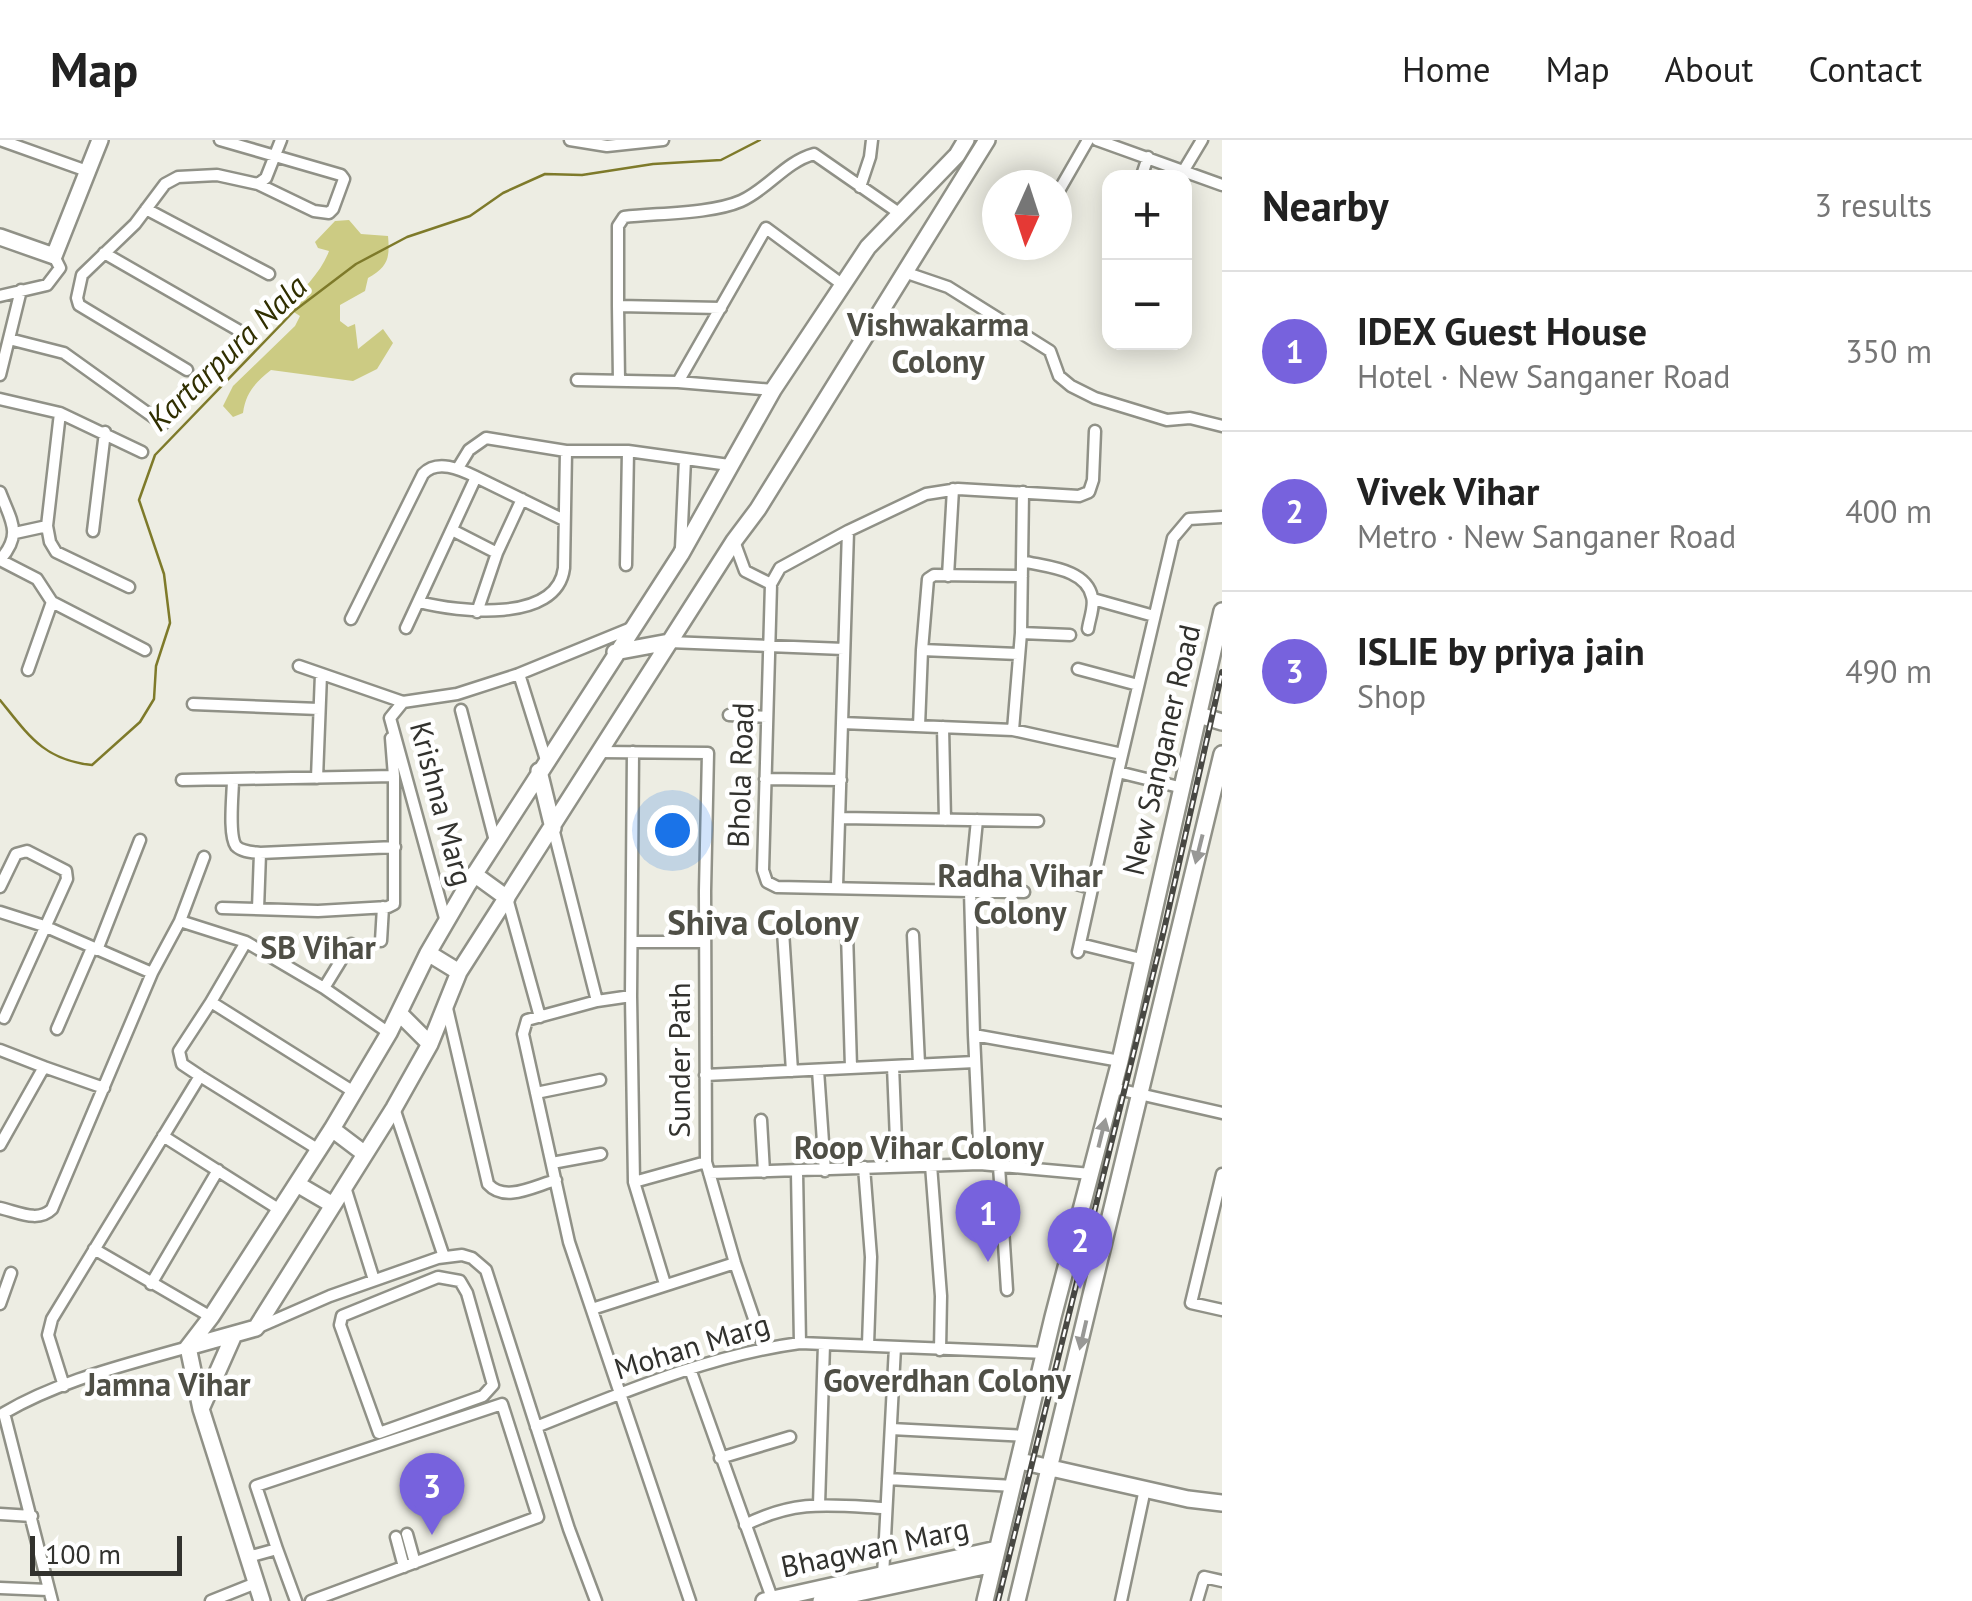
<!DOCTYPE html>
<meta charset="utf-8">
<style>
:root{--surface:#fff;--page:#f2f2f2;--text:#222;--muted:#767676;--line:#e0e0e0;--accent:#7762dd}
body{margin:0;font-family:"PT Sans",sans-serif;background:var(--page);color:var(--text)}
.controls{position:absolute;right:30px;top:30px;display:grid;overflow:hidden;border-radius:20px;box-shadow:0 5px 25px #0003}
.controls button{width:90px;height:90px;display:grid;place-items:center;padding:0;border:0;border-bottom:2px solid var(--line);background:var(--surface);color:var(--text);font:50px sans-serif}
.compass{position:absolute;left:982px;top:30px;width:90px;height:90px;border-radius:50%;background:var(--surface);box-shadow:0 5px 25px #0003;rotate:183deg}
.scale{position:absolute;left:30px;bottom:25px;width:152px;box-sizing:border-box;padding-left:10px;border:5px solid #32322e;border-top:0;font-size:28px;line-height:35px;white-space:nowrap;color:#32322e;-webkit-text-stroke:8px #fff;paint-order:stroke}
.you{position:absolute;left:672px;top:690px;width:35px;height:35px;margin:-25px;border:8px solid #fff;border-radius:50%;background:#1a73e8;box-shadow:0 0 0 15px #1a73e833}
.badge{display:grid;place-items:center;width:65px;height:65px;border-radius:50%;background:var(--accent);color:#fff;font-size:32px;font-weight:700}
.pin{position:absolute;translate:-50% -82px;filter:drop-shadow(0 2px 5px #0008)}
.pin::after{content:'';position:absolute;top:52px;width:35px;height:30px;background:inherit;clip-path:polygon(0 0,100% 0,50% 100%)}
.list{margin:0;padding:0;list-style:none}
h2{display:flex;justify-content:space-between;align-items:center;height:130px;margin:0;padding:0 40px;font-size:42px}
h2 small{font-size:32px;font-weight:400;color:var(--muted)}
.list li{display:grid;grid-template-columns:65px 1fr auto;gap:30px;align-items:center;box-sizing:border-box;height:160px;padding:0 40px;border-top:2px solid var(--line)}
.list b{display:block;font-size:38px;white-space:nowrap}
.list p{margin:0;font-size:32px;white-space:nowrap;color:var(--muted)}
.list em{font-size:32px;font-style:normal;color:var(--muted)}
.map{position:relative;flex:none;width:1222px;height:1461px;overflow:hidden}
header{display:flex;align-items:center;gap:60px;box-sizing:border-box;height:140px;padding:0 50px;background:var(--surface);border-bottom:2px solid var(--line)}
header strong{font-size:48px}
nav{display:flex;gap:55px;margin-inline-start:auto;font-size:35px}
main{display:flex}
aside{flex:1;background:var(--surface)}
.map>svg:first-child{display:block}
.green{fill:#cccb83}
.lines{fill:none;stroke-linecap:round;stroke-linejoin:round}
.stream{stroke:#7e7a2a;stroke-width:2.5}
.street-casing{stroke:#909187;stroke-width:15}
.secondary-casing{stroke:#909187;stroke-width:20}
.street{stroke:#fff;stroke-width:10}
.secondary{stroke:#fff;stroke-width:15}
.rail-casing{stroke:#484843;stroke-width:6}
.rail{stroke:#fff;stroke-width:2.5;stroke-dasharray:8;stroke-linecap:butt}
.oneway{fill:#989896}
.labels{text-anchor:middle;stroke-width:9;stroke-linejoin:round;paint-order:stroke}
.street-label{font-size:30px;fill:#32322e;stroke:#fff}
.neighbourhood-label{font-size:32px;font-weight:bold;fill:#4f4f46;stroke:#fff}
.water-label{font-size:32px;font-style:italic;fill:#302f00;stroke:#fff}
.quarter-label{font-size:35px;font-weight:bold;fill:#4f4f46;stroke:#fff}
</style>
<header>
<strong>Map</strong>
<nav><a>Home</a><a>Map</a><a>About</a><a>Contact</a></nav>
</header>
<main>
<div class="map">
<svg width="1222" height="1461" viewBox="0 0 1222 1461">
<rect width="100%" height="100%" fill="#edede3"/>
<path class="green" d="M349 80 361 94 388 96C390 118 388 127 368 138L365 151 340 165V181L348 187 355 184 358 209 383 189 393 203 377 229 353 241 271 230C255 243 246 252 243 273L233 277 223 266 233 246 295 186 300 176 286 167C302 151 322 131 329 111L318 108 315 102 335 81Z"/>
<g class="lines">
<path class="stream" d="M0 560C29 596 44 620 92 625L140 582 154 559 156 526 170 483 164 434 139 360 155 315 294 171 356 124 407 97 470 76 503 53 545 34 582 35 653 24 721 20 760 0"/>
<g class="street-casing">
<path id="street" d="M0 0 87 31
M220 0 341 35 344 39 333 69 329 73 314 71 258 44
M570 0 607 6 663 0
M1097 0 1222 45
M1184 30 1202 0
M1141 38 1148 17
M860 47 870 17 872 0
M1057 54 1088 0
M146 69 269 134
M104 113 238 190
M907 133 948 147 1050 211 1059 236 1071 246 1095 258 1167 280 1190 278 1222 286
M0 156 47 145 60 128 54 116
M618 166V86L624 77C658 73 711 74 741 61 768 49 785 22 814 14L899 73
M9 199 64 213 163 284
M187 230 79 165 77 158 82 135 135 84 165 44 178 37 217 35 258 44 266 38 281 0
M0 235 21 150
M577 240 678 242 773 250
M619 241 618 166 721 168
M678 242 766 88 843 145
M0 259 60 273 142 312
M60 273 47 386 50 402 56 412 129 447
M458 328 469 310 486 298 566 311
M0 352C11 381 23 394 0 420
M452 390 497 413
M93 391 105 292
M15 393 47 386
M734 401 745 431 771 444
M681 408 685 319
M0 420 37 439 52 462 145 510
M1022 421C1045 427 1086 428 1092 457 1095 466 1089 480 1088 489
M626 425 628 311
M948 436 953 349
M1093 459 1154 476
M419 462C458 472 557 484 564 428L566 311H628L729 325
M477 472 497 413 522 359
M351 479 423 334C437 319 460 329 476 337
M406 488 476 337 564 380
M1021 493 1070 495
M669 502 844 509
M922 510 928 439 934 435 1022 436
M299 526 403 562
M1078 529 1138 545
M28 530 52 462
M193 564 319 569
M461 570 495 701
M729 575 767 577
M842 583 848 391
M919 586 922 510 1019 514
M943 587 945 680
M1013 590 1021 493 1023 352
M599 612 708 613 705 751 706 1022 735 1123 764 1208
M633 612 631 856 634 1042
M546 620 519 534 634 487
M1118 632 1173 398 1189 379 1222 377
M317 638 321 534
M233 639C233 654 228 695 236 706 242 712 252 712 260 713L395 707
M765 639 841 640
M182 640 394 636
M840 678 1038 681
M553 688 597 861
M1040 734 1091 748
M837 746 842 583 1013 590 1122 614
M0 747 16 714 27 711 66 731 67 739 4 878
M1024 752 777 747 767 742 763 730 771 444 780 428 848 391 926 354 958 349 1079 356 1089 352 1093 340 1095 291
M507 758 540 877
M222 768 318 771 388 767 394 764V636L391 598
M258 769 260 713
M0 772 44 786 152 833
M180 781 204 717
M446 782 390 578 403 562 457 554 519 534
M783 791 792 931
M847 793 851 927
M913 795 919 924
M381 801 383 767
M632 802H705
M1080 804 1141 819
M97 810 140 700
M1078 812 1118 632 1183 648
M324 848 351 804
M631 856 597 861 527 880 523 894 569 1102 690 1461
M211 862 246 802 324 848 389 893
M446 864 488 1044C505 1063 534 1046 556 1040
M57 889 92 808
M974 895 970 751 977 680
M0 910 44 927 0 1005
M893 926 897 1026
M44 927 104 948
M818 930 825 1031
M705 935 975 922
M200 936 182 924 179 911 211 862 354 952
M1113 948 1222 973
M536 953 600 940
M394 968 444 1117
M761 980 764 1032
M163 996 280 1070
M552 1023 601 1014
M980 1024 974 895 1120 921
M931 1025 941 1156 940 1210
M999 1026 1007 1150
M864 1027 871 1117 868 1205
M797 1032 800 1203
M709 1033 980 1024 1091 1034
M1222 1034 1191 1163 1222 1170
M345 1047 374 1140
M0 1068C18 1072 38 1083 52 1069L152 833 180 781 246 802
M94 1109 211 1177
M438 1137 460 1141 467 1153 493 1245 483 1256 379 1293 340 1185 342 1176Z
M151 1144 218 1030
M665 1144 634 1042 706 1022
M0 1164 11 1133
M592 1169 735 1123
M259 1187 330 1156 438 1118 462 1115 472 1118 486 1130 569 1389 596 1461
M690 1229 773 1461
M64 1246 48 1195 52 1179 200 936 319 1010
M536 1287C622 1253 709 1215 800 1203L1046 1213
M891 1289 1026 1296
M720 1318 790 1297
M888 1339 1014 1346
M819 1365 824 1204
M0 1374 32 1376
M745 1385C796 1359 830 1365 885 1368
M407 1394 415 1423
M396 1397 404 1427
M277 1409 256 1346 502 1264 538 1377 311 1461
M248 1417 277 1409 296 1461
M883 1436 895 1207
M0 1448 48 1450
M52 1461 4 1273C60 1240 126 1225 188 1207
M211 1461 256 1443
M1121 1461 1145 1349
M1197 1461 1204 1437 1222 1441"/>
</g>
<g class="secondary-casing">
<path id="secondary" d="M0 97 54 116 100 0
M615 512 669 502
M1199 575 1222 582
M539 631 553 688
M474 734 507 758
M428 813 459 832
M400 874 430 904
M332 989 365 1014
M297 1044 333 1065
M188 1207 256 1188 394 968 430 904 459 832 734 401 758 369 987 0
M201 1269 233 1197
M1020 1321 1188 1359 1222 1363
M262 1461 201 1269 188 1207 211 1177 332 989 389 893 428 813 467 746 681 414 773 250 868 107 957 15 966 0
M764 1461 997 1409
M821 1461 994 1424
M985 1461 1053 1177 1120 921 1222 471
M1017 1461 1222 614"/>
</g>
<use href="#street" class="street"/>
<use href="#secondary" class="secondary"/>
<g class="rail-casing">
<path id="rail" d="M998 1461 1164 790 1222 532"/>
</g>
<use href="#rail" class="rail"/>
</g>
<defs><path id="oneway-solid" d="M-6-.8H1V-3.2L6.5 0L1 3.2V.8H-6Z" transform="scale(2.5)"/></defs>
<g class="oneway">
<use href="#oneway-solid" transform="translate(1199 709) rotate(104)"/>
<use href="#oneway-solid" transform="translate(1102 993) rotate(-76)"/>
<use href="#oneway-solid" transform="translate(1083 1195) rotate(103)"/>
</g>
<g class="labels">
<g class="street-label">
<text transform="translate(1162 610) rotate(-77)" y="10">New Sanganer Road</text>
<text transform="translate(741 635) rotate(-88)" y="10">Bhola Road</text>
<text transform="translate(441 664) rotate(75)" y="10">Krishna Marg</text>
<text transform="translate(680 920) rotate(-90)" y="10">Sunder Path</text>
<text transform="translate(692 1207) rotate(-17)" y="10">Mohan Marg</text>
<text transform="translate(875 1408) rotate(-12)" y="10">Bhagwan Marg</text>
</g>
<g class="neighbourhood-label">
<text x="938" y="196">Vishwakarma<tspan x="938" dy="37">Colony</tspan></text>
<text x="1020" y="747">Radha Vihar<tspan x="1020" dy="37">Colony</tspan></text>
<text x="318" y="819">SB Vihar</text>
<text x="919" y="1019">Roop Vihar Colony</text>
<text x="947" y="1252">Goverdhan Colony</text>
<text x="168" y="1256">Jamna Vihar</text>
</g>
<g class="water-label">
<text transform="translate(227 213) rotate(-44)" y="11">Kartarpura Nala</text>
</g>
<g class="quarter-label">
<text x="763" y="795">Shiva Colony</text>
</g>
</g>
</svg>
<div class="controls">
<button>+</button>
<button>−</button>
</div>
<svg class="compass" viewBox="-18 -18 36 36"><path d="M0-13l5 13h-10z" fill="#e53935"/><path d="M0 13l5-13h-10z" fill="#767676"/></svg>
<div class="scale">100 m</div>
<div class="you"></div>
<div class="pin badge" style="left:988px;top:1122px">1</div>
<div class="pin badge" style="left:1080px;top:1149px">2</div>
<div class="pin badge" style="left:432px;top:1395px">3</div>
</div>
<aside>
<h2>Nearby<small>3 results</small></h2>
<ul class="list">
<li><span class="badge">1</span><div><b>IDEX Guest House</b><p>Hotel · New Sanganer Road</p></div><em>350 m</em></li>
<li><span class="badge">2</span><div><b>Vivek Vihar</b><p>Metro · New Sanganer Road</p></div><em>400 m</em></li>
<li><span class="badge">3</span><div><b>ISLIE by priya jain</b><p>Shop</p></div><em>490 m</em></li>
</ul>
</aside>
</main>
